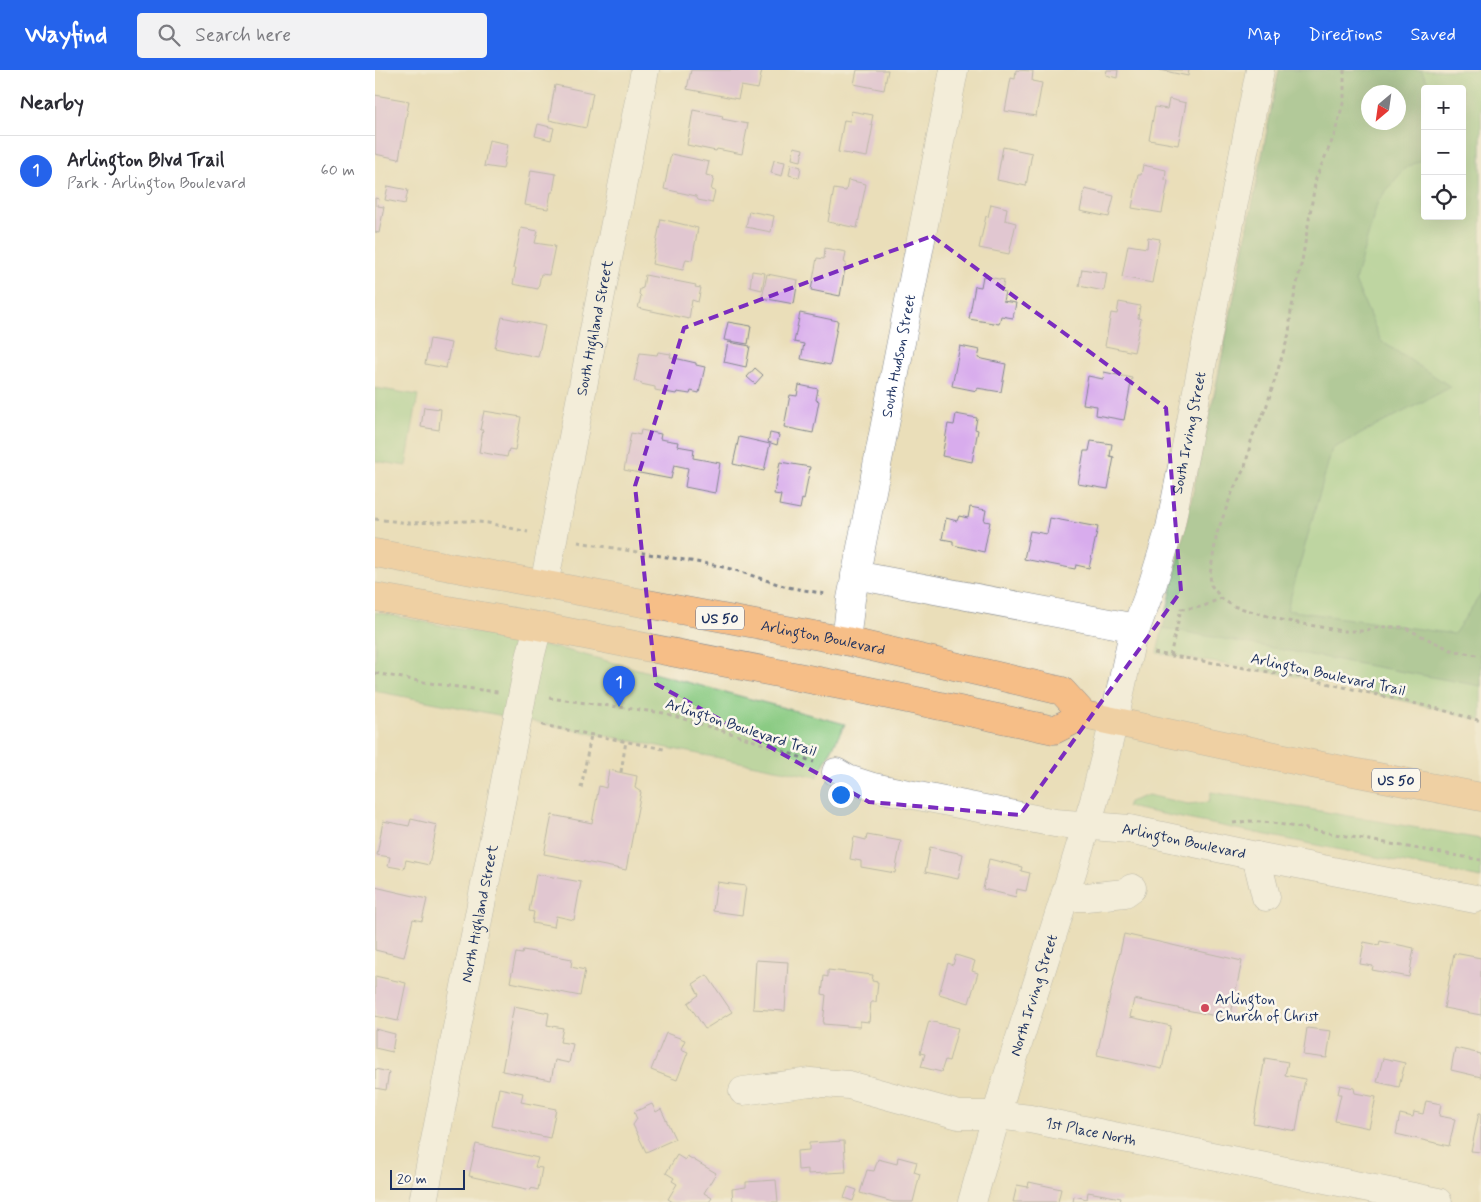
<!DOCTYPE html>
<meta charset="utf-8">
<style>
:root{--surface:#fff;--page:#f2f2f3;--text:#2b2b33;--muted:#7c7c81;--line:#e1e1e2;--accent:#2563eb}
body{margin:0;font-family:Mynerve,sans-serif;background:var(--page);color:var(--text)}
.controls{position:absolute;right:15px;top:15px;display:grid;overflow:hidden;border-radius:5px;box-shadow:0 5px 20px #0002}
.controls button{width:45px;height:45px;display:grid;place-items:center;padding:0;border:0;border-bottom:1px solid var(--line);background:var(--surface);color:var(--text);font:25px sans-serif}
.compass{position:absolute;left:986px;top:15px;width:45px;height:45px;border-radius:50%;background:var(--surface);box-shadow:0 5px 20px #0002;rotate:209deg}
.scale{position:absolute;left:15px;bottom:12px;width:75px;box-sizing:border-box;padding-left:5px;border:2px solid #1b2f5e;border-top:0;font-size:14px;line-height:18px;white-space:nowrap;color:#1b2f5e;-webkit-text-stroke:4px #fbf7ec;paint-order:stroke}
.you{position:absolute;left:465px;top:724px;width:18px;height:18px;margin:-12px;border:4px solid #fff;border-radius:50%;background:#1a73e8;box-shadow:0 0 0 8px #1a73e833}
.badge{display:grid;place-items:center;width:32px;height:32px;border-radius:50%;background:var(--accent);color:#fff;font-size:16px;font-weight:700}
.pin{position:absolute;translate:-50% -41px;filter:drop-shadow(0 1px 2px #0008)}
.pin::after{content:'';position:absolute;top:26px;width:18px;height:15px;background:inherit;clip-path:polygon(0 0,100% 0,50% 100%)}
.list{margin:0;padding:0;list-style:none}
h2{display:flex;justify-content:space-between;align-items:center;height:65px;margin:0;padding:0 20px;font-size:21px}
h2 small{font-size:16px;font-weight:400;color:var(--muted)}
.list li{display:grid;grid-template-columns:32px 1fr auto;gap:15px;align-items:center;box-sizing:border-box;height:70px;padding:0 20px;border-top:1px solid var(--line)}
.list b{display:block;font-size:19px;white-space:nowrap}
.list p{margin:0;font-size:16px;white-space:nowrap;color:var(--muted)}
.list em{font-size:16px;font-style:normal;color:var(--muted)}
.icon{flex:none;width:28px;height:28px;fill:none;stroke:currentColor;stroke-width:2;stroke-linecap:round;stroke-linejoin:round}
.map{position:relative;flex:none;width:1106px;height:1132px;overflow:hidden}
header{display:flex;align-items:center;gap:30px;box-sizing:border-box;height:70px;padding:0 25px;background:var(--accent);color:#fff}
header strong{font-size:24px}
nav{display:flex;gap:28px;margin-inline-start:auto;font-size:18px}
.search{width:350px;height:45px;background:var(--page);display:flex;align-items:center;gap:12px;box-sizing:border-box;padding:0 18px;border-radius:5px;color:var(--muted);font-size:19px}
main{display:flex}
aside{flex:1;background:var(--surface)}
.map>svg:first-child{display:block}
.green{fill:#8acb83;stroke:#527d70;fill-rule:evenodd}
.forest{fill:#6faf71;stroke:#456f68;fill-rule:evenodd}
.building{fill:#d8aced}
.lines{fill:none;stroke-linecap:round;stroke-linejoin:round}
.minor-casing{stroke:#82868c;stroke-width:29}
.highway-casing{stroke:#82868c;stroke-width:29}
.path{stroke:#82868c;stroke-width:3;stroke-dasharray:4 4;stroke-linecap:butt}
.minor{stroke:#fff;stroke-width:28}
.highway{stroke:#f6be87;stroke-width:28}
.marked{fill:none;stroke:#7b2cbf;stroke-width:4;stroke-dasharray:10 6;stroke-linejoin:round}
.poi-dot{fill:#d1495b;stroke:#fbf7ec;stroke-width:2}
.labels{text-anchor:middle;stroke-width:5;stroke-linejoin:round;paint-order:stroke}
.shield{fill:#fbf7ec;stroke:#5e6b89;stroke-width:1}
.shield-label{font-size:14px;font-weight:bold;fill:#1b2f5e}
.street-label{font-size:15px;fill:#1b2f5e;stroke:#fbf7ec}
.poi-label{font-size:15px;fill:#1b2f5e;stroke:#fbf7ec;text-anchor:start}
</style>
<header>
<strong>Wayfind</strong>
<div class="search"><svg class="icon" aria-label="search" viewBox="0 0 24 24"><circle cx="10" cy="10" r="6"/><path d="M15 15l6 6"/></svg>Search here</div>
<nav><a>Map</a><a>Directions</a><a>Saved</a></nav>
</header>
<main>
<aside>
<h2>Nearby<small></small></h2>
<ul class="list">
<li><span class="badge">1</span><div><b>Arlington Blvd Trail</b><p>Park · Arlington Boulevard</p></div><em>60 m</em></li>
</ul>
</aside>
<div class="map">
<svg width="1106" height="1132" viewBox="0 0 1106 1132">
<rect width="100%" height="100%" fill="#fbf7ec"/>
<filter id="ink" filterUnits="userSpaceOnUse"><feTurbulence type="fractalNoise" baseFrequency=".02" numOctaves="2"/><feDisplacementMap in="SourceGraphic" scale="10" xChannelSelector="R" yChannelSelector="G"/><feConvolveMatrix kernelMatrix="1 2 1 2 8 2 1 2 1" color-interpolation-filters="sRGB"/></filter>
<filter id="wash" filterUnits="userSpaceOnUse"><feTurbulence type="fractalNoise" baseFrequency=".0096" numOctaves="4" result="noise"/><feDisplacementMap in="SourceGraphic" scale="20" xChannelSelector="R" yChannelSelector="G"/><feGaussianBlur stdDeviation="1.12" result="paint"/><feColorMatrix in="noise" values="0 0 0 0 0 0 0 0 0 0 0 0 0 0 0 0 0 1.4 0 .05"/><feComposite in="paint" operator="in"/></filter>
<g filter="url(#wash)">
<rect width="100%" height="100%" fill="#eadeb9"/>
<path class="green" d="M904 0H1106V651L1060 638 925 607 782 583C828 390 865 195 904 0ZM1050 19H1087V146H1050ZM994 22H1024V52H994Z
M0 318 43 325 31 396 0 391Z
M0 542 191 580 470 654 442 707 0 621Z
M836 722 1106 769V808L752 737 754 732 773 725 813 734 834 732Z"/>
<path class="forest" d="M904 0H1046L1057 19H1050V88L1029 99 1003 131 980 211 1006 271 1076 317 957 379 912 540 1079 564 1106 524V616L788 558 843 308ZM994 22H1024V52H994Z"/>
<g id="blocks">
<path class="building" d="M316 0H387L383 19 366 16 363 29 312 19Z
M482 0H513L509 20 479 14Z
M641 0 658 1 657 11 667 13 661 46 630 41 636 8 640 9Z
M732 0H743L742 8 731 5Z
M785 0H814L813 6Z
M180 15 218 23 211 58 174 50Z
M0 25 34 31 24 89 0 84Z
M794 29 811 33 803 75 774 70 780 37 792 39Z
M318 40 348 46 347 49 373 54 367 84 342 79 341 81 312 75Z
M476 41 498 45 496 55H498L492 87 463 82 469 50 475 51Z
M163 54 179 58 176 70 160 66Z
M114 70 133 74 128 99 109 96Z
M419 77 428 79 426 91 417 89Z
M628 77 657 83 651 116 622 110Z
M296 84 334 92 331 105 339 107 336 120 340 121 337 133 323 130 321 126 289 119Z
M399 90 410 92 407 106 396 103Z
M416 94 426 97 424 108 414 105Z
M768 95 791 100 790 110 793 111 787 143 757 138 763 105H766Z
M156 100 181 104 178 122H176L173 139 150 135Z
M473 110 491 114 482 158 453 152 459 119 471 121Z
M13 116 33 120 30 134 10 130Z
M710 119 739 126 734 147 705 141Z
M0 128 4 129 3 136 9 137 4 163 0 162Z
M616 134 632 138 630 150 641 153 634 184 604 178 611 146 613 147Z
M374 141 399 146 396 162 371 157Z
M286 149 323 158 317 190 311 189 308 200 277 194Z
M146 158 163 161 160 173 180 176 174 205 166 204 163 219 138 214 141 198H138Z
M773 167 785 169 777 213 747 207 753 175 772 178Z
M450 178 471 182 469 193H471L465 226 436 220 442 188 449 189Z
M707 199 732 203 729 221 704 216Z
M377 201 390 203 387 220 375 217Z
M392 204 423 210 419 234 387 228Z
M270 205 321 215 320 217 326 218 323 232 317 230 314 249 263 238 266 226 264 224 265 219 268 218Z
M608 206 629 210 627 221 630 222 628 231 641 233 638 248 626 246 624 254 594 249 600 216 606 217Z
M744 232 765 236 763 248 766 249 759 282 730 276 736 243 742 244Z
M425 243 463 251 455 295 426 289 429 274 419 272Z
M127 247 170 256 163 287 120 278Z
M353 252 376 256 373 274 349 270Z
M55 269 76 273 71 298 50 294Z
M353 272 375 276 371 297 349 292Z
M585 276 605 280 603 288 631 294 626 322 602 318V321L577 316Z
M283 282 296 284 295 287 321 293V295L330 297 324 323 316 321 315 324 302 322 301 324 280 320V317L266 314 267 313 259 311 265 283 282 285Z
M380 298 388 305 380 314 372 307Z
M729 302 757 308 749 350 721 345 722 336 708 334 713 306 728 309Z
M424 315 443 319 441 330 444 331 438 363 409 357 415 325 422 326Z
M49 337 66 339 64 360 46 357Z
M109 341 146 347 140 380 134 379 132 387 104 382 108 360H105Z
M581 344 602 348 600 359 603 360 597 392 567 386 573 354 579 355Z
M266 360 286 364 285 369 303 372 302 376 319 379 318 388 345 393 340 423 310 417 313 398 299 395 296 409 249 400 256 363 265 365Z
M395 363 404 365 402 375 393 372Z
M364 367 395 374 389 401 358 394Z
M716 371 737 374 735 386 739 387 733 419 703 414 709 381H714Z
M405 392 435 397 429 430 427 429 425 439 404 435 406 425 399 424Z
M595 437 611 440 609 451 615 452 609 482 578 475V471L567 469 571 448 582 451 584 446 593 448Z
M675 448 723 457 714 498 701 495 700 499 649 489 655 461 672 464Z
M234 700 262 706 260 718 266 722 251 800 169 784 177 745 217 753 224 716 231 718Z
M36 749 62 755 54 795 31 790 29 799 13 796 15 787 2 785 8 751 34 756Z
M492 765 526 771 520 803 486 797V791L475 789 479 767 491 770Z
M555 777 588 784 583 809 550 802Z
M614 789 647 797 646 801 655 803 651 821 642 819 641 827 608 819Z
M161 804 206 812 199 850 181 846 179 857 157 853 159 842 154 841Z
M342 812 371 816 367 845 338 841Z
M0 817 52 829 47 851 38 849 29 887 0 880Z
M749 864 867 891 855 949 759 929 755 947 796 956 787 999 722 985Z
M1005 871 1039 878 1034 907 997 900 998 896 985 894 989 872 1004 875Z
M148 880 197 889 196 897 210 900 205 926 135 912 141 883 147 884Z
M1079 883 1106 888V945L1069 938Z
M581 885 600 891 597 901 603 903 594 933 564 924 573 893 578 895Z
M381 890 413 892 410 941 378 939Z
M453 900 498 905 497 911 503 912 501 932H496L494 952 485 951V957L448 954 451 925 447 924 449 906 453 907Z
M332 905 357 942 330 959 313 933 324 925 318 914Z
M0 906 31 913 23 951 0 946Z
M139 936 174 943 172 955 188 958 185 972 198 974 194 993 180 990 176 1010 127 1001Z
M554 951 583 958 574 991 570 990 566 1002 546 997 550 984 545 983Z
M932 958 956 961 952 988 928 985Z
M0 959 20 964 17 982 0 978Z
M291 963 310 970 306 979 313 982 302 1010 276 1000Z
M1080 978 1106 984V1007L1076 1000Z
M890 988 913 992 910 1005 930 1009 921 1061 878 1053Z
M1008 988 1030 993 1024 1017 1002 1012Z
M0 999 14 1002 11 1020 0 1018Z
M965 1015 979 1018 980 1023 1001 1027 994 1058 960 1051 966 1024H963Z
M124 1018 148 1023 146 1032 181 1039 175 1068 117 1056Z
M1051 1031 1066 1034 1064 1046 1080 1049 1074 1076 1021 1064 1025 1044 1038 1047 1039 1042 1048 1044Z
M277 1034 281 1042 286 1039 300 1069 271 1082 258 1055 262 1049 259 1042Z
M1104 1043H1106V1082L1096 1081Z
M469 1071 471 1102 433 1104V1099L423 1100 422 1081 434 1080V1073Z
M101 1074 163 1088 160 1097 167 1098 163 1120 156 1118V1120L94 1106Z
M302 1085 310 1090 312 1086 341 1103 329 1123 337 1128 334 1132H298L293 1129 302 1114 297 1111 299 1108 291 1103Z
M523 1087 542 1092 539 1102 545 1104 538 1132H518L485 1123 492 1100 499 1101 503 1089 522 1094Z
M401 1110 403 1132H358L357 1119 371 1117V1112Z
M654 1112 686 1119 683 1132H638L642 1115 653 1117Z
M473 1117 482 1120 478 1131 469 1128Z
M713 1122 746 1128 745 1132H698L699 1126 712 1129Z"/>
</g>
</g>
<g filter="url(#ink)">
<use href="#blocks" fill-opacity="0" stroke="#82868c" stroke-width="1"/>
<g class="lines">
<g class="minor-casing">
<g id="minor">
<path d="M480 505 761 558"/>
<path id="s1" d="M169 515 270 0"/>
<path id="s2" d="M471 571 476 529 579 0"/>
<path id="s3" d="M461 702 473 709 498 717 680 753 754 759 881 786 1100 829"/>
<path d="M881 786 891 827"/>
<path d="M690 827H711L750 823 757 818"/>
<path id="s4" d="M368 1021 435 1012 474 1015 584 1045H622L655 1049 1063 1132"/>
<path id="s5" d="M48 1132 134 691 154 592 163 556"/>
<path id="s6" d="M597 1132 630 1015 692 819 719 731 739 651 756 572 778 513 795 458 885 0"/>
</g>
</g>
<g class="highway-casing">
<g id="highway">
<path id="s7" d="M0 483 471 571 687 621 709 645 937 694 1106 727"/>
<path d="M0 527 163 556 485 619 679 660 709 645"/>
</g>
</g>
<path class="path" d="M969 0V30L959 66 941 108 927 191 916 241 914 264 891 338 877 367 870 397 858 420 842 463 835 504 836 515 846 528 858 536 907 550 967 561H986L1005 557H1028L1076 580 1106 586
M0 449 34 453 94 451 113 453 153 462
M203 472 339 495 360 500 412 517 451 524
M779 583 925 607 1060 638 1106 651
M795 586 806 539 827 537 846 528
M0 603 60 614 123 622
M174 628 289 643 368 667 439 692
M167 655 289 679
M246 702 251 671
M206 718 216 665
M858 753 874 751 898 753 1106 790"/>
<use href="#minor" class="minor"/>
<use href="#highway" class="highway"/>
</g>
</g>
<path d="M0 0H1106V1132H0ZM557 166 791 338 806 521 645 745 494 732 281 614 260 416 309 258Z" fill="#eadeb9" fill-opacity=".55" fill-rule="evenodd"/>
<path class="marked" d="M557 166 791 338 806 521 645 745 494 732 281 614 260 416 309 258Z"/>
<circle class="poi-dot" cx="830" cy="938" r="5"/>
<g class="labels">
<g class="shield">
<rect x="321" y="536.5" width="48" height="23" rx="4"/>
<rect x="997" y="698.5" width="48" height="23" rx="4"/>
</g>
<g class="shield-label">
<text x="345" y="553">US 50</text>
<text x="1021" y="715">US 50</text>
</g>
<g class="street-label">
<text dy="5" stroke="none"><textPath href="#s1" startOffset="262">South Highland Street</textPath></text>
<text dy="5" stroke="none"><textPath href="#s2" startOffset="290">South Hudson Street</textPath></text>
<text dy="5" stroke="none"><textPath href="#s6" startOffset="800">South Irving Street</textPath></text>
<text dy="5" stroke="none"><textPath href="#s7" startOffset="456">Arlington Boulevard</textPath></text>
<text transform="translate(953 604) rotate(12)" y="5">Arlington Boulevard Trail</text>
<text transform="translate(366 657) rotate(18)" y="5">Arlington Boulevard Trail</text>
<text dy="5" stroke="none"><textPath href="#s3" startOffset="356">Arlington Boulevard</textPath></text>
<text dy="5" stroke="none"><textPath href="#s5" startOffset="294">North Highland Street</textPath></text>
<text dy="5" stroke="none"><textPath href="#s6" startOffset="216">North Irving Street</textPath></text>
<text dy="5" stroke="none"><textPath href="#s4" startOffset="354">1st Place North</textPath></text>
</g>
<g class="poi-label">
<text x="840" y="934">Arlington<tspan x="840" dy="17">Church of Christ</tspan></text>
</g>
</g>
</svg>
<div class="controls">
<button>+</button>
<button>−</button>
<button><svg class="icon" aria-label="locate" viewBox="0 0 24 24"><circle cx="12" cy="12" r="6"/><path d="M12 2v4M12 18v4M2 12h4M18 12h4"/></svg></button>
</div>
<svg class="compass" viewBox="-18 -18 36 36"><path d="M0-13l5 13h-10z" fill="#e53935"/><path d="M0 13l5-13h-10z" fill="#7c7c81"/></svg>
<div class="scale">20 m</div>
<div class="you"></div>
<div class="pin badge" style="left:244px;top:637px">1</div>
</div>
</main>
